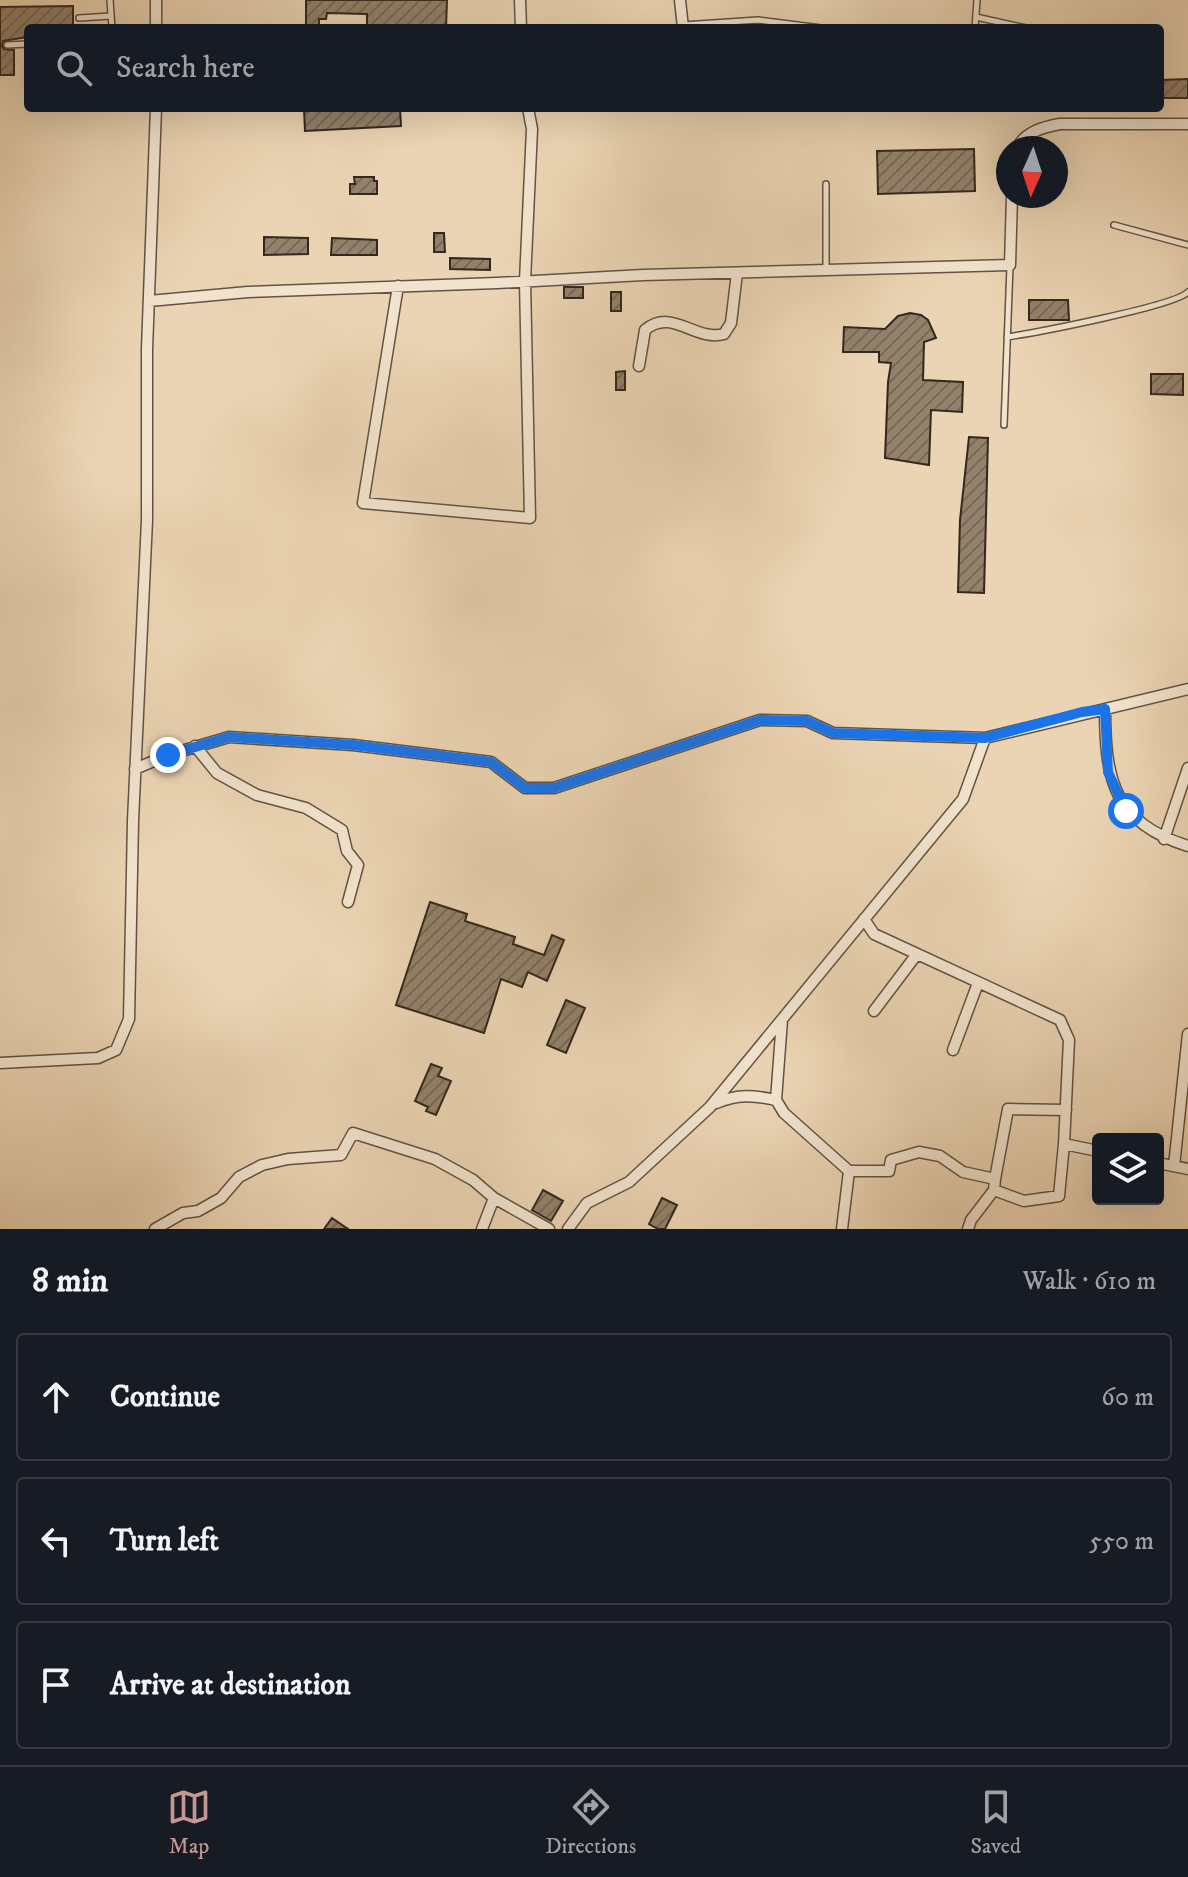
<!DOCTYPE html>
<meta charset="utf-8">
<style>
:root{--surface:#171b24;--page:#20242c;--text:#f1f3f6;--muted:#9ea1a6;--line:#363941;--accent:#c59692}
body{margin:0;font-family:"IM FELL DW Pica",serif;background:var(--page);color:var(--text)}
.controls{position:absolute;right:24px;bottom:24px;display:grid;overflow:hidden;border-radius:8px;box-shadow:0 8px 32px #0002}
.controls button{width:72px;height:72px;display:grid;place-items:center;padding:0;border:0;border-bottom:2px solid var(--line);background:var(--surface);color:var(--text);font:40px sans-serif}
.compass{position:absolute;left:996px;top:136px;width:72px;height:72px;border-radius:50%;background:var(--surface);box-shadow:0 8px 32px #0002;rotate:183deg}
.stop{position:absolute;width:24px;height:24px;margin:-18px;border:6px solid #1a73e8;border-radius:50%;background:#fff}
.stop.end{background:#1a73e8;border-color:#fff;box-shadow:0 2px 8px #0008}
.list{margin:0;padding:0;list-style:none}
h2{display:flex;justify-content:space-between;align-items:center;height:104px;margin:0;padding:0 32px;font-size:34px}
h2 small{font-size:26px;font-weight:400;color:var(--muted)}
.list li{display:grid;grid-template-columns:52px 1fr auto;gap:24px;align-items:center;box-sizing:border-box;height:128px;margin:0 16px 16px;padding:0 16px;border:2px solid var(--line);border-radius:8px}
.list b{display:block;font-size:30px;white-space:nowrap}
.list em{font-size:26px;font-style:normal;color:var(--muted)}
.icon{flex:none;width:44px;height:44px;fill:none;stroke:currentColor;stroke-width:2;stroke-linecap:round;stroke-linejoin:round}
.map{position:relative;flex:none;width:1188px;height:1229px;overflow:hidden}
.search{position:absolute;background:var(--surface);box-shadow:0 8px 32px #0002;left:24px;right:24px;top:24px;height:88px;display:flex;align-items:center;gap:20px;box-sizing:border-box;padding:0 28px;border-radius:8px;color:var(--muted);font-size:30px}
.sheet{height:536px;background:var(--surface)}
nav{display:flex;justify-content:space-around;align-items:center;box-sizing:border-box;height:112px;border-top:2px solid var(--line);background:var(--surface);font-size:22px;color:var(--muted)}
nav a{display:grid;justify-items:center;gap:4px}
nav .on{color:var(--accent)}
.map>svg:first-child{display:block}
.building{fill:url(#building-hatch);stroke:#33281e;stroke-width:2}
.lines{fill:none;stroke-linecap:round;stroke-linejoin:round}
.service-casing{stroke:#615343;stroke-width:8}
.minor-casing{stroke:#615343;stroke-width:13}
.service{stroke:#f2e3ce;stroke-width:5}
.minor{stroke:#f2e3ce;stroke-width:10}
.route{stroke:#1a73e8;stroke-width:10}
</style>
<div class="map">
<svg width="1188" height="1229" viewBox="0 0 1188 1229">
<defs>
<pattern id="building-hatch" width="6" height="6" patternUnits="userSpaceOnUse" patternTransform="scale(2)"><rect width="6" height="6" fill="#93816b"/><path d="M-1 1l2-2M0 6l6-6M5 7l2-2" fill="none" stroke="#796a57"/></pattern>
</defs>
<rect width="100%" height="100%" fill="#ebd4b3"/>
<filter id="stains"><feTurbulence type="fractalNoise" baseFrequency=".0025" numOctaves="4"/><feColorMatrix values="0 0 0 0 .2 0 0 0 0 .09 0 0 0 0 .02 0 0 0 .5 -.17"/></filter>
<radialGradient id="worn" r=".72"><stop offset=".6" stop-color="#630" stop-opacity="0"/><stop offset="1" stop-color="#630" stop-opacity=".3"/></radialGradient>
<path class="building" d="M306 0H447L446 28H372L367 27V14L327 13 326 19H319V28H306Z
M73 6V28H28V37L3 41 2 46 4 49 14 50V75H0V7Z
M1188 79V98H1160V80Z
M400 108 401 126 305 131 304 109Z
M974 149 975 191 878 194 877 151Z
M354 177H374V181H377V194H350V184H355Z
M434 233H444L445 252H434Z
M264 237 308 238V254L264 255Z
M332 238 377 240V255H331Z
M450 258 490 259V270L450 269Z
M564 287H583V298H564Z
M611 292H621V311H611Z
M1029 300H1068L1069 320H1029Z
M910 313 921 315 928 320 936 338 924 342 923 380 963 382 962 412 931 410 929 465 885 458 888 382 891 363 879 362V352H843L844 327 885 329 898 316Z
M625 371V390H616V372Z
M1151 374H1183V395L1151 394Z
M969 437 988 438 984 593 958 592 960 520Z
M430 902 467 914 465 921 515 937 513 944 544 955 552 935 564 940 547 981 528 972 522 987 501 979 484 1033 396 1005Z
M566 1000 585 1008 566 1053 547 1045Z
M431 1064 442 1068 438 1076 451 1081 436 1115 426 1111 428 1107 415 1101Z
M543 1190 563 1201 551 1221 532 1210Z
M662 1198 677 1205 665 1229H658L649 1224Z
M332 1218 348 1229H324Z"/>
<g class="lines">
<g class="service-casing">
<path id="service" d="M110 0 112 28
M976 17 1026 28
M79 18 111 16
M683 25 758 20 821 28
M975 28 977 0
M7 45 28 44
M826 184V270
M1114 225 1188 245
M1007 337C1033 333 1176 306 1188 292
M1004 425 1010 266"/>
</g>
<g class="minor-casing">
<path id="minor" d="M156 0V28
M520 0 521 28
M680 0 683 28
M1017 148C1025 132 1043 127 1060 124H1188
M398 286 363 503 530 518 525 281 532 129 528 108
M149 301 248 292 497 283 643 275 1010 265 1012 196
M639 366 645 330C672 307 695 342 724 334L731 323 737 273
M1105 709C1105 780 1114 823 1188 846
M195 746 217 773 257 795 306 808 342 830 347 851 358 865 348 902
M135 769 168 755 229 737 353 745 491 762 525 788H554L760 720 807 721 833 733 985 738
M1164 839 1188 768
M864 919 874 934 1060 1020 1069 1040 1064 1144 1098 1151
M874 1011 917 954
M782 1020 776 1100 784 1113 849 1171
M953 1050 978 983
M0 1063 98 1058 116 1050 129 1019 133 821 147 520V349L156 108
M716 1103C738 1094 753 1095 776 1100
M1158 1163 1188 1169
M1174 1166 1188 1034
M995 1179 1008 1109 1066 1110
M494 1198 549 1229
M155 1229 183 1213 198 1211 221 1198 239 1177 262 1165 288 1159 341 1155 353 1133 435 1159 473 1180 494 1198 482 1229
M568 1229 587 1203 629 1182 710 1107 963 799 985 738 1188 689
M842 1229 849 1171H889L891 1160 919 1152 940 1156 963 1172 995 1179 994 1190
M968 1229 971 1220 994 1190 1024 1201 1059 1196 1064 1144"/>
</g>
<use href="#service" class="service"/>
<use href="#minor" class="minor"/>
</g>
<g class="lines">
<path class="route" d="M168 755 229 737 353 745 491 762 525 788H554L760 720 807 721 833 733 985 738 1082 712 1105 709 1108 772 1126 811"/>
</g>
<rect width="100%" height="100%" filter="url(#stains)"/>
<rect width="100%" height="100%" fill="url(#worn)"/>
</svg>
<div class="controls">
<button><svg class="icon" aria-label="layers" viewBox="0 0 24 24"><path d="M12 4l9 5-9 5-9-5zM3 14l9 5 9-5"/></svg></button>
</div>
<svg class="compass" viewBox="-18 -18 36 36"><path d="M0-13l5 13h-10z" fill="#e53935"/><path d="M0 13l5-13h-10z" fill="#9ea1a6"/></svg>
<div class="stop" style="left:1126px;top:811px"></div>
<div class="stop end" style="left:168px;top:755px"></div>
<div class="search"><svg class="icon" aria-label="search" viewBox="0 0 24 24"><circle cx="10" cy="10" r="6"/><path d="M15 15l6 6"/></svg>Search here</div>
</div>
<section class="sheet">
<h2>8 min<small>Walk · 610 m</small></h2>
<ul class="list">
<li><svg class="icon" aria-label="ahead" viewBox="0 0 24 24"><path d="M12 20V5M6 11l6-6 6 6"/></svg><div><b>Continue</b></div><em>60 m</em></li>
<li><svg class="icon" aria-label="left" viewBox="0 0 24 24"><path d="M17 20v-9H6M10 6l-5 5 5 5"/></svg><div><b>Turn left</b></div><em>550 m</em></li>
<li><svg class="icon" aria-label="arrive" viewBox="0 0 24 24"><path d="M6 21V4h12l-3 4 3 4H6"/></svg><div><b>Arrive at destination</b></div></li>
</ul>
</section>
<nav>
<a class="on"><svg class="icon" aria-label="map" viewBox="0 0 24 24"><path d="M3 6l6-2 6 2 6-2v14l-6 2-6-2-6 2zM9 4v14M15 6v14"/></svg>Map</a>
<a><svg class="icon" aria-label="directions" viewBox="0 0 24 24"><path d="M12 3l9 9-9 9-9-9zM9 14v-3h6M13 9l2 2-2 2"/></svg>Directions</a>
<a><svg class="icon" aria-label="saved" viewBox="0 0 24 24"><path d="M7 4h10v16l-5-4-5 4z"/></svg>Saved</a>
</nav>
